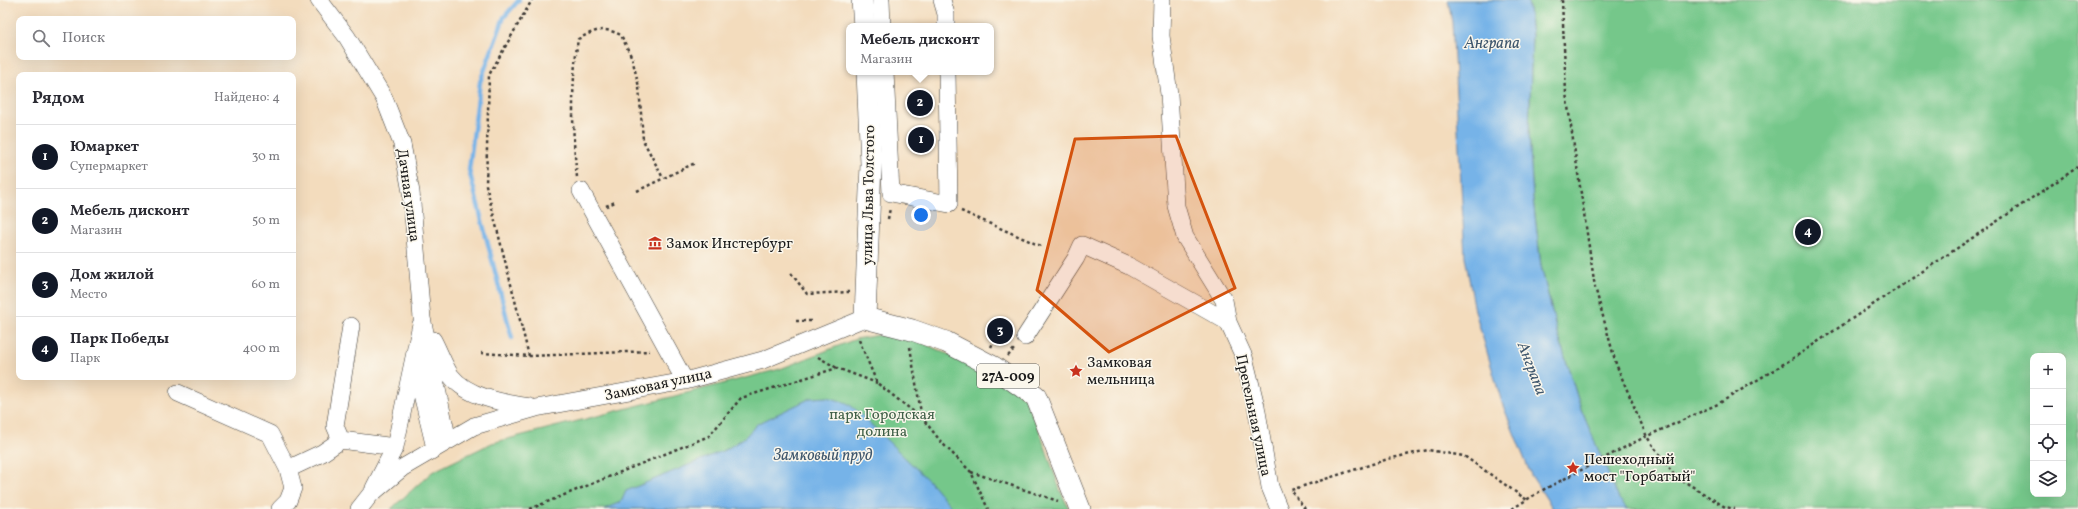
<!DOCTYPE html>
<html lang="ru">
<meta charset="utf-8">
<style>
:root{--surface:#fff;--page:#f2f2f3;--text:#2b2b33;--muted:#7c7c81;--line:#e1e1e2;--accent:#111827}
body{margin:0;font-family:Vollkorn,serif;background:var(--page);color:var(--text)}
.controls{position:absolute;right:12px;bottom:12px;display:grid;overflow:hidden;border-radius:8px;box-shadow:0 4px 16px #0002}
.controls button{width:36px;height:36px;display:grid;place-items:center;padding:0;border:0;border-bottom:1px solid var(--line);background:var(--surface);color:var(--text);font:20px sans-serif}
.you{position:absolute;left:921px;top:215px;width:14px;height:14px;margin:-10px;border:3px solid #fff;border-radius:50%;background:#1a73e8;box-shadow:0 0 0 6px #1a73e833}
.badge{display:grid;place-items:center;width:26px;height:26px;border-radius:50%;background:var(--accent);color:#fff;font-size:13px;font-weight:700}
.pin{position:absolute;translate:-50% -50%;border:2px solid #fff;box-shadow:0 1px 4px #0006}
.popup{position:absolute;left:846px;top:23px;width:148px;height:52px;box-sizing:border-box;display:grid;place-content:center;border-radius:8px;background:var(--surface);filter:drop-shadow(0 1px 3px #0005);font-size:13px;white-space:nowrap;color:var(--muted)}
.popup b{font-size:15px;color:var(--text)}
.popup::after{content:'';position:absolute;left:50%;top:100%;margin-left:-8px;border:8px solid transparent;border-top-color:var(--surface)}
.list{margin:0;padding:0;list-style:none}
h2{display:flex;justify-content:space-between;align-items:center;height:52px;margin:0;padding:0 16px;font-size:17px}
h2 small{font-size:13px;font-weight:400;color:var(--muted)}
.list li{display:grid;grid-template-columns:26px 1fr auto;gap:12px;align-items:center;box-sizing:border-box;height:64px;padding:0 16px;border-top:1px solid var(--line)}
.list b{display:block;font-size:15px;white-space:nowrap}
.list p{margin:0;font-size:13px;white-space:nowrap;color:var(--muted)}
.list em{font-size:13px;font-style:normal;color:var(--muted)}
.icon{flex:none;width:22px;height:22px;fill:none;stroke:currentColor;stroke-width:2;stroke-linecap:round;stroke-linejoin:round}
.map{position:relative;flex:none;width:2078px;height:509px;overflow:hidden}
.search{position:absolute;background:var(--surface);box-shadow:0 4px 16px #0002;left:16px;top:16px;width:280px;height:44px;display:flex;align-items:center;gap:10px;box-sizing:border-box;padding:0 14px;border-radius:8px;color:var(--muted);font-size:15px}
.panel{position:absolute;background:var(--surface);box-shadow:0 4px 16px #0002;left:16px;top:72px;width:280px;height:308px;border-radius:8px}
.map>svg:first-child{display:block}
.green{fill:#75c78a;stroke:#487253;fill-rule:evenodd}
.water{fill:#76b3e8;stroke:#496882}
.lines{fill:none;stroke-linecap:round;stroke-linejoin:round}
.stream{stroke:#76b3e8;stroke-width:4.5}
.minor-casing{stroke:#3c3934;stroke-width:18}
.major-casing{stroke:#3c3934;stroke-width:22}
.path{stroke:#3c3934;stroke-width:2.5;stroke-dasharray:3 3;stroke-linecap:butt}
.minor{stroke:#fff;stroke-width:17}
.major{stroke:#fff;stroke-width:21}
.marked{fill:#d4530e;fill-opacity:0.2;stroke:#d4530e;stroke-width:3;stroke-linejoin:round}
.labels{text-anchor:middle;stroke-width:3;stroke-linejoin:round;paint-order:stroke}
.shield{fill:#fbf7ec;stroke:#5f5e5a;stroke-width:1}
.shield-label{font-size:14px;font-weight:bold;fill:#1c1c1c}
.street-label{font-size:15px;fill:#1c1c1c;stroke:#fbf7ec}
.poi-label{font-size:15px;fill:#1c1c1c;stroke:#fbf7ec;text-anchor:start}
.park-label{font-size:15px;fill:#406048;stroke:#fbf7ec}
.water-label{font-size:16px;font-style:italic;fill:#40586e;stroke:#fbf7ec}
</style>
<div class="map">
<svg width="2078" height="509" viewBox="0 0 2078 509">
<rect width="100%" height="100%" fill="#fbf7ec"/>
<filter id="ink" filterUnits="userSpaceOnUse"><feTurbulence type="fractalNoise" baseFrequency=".025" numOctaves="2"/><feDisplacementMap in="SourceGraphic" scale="8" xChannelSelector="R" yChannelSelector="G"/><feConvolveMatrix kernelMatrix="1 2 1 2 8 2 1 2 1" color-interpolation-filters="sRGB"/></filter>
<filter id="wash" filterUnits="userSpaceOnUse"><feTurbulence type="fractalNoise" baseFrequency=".012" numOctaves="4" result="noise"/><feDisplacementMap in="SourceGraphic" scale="16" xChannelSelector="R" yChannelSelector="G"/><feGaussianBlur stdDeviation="0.9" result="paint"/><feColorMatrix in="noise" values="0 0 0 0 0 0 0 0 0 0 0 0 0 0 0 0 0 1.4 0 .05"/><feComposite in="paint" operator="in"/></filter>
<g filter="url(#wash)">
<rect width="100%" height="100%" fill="#f3dcbd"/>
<path class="green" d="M1528 0H2078V509H1628L1619 500 1581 409 1556 328 1541 266 1533 199 1529 132 1532 35ZM2033 356H2063V494H2033Z
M880 335 916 340 988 372 1024 397 1040 432 1060 490 1069 509H391L432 472 492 443 780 369 856 339Z"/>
<path class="water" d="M1448 0H1528L1532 35 1529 132 1533 199 1541 266 1556 328 1581 409 1619 499 1628 509H1553L1531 475 1502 403 1475 311 1465 257 1452 22Z
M828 397 847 403 855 409 934 486 953 509H604L621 502 626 491 727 449 745 437 757 424 811 398Z"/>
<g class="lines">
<path class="stream" d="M512 338 469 170 480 82 504 17 519 0"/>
</g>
</g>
<g filter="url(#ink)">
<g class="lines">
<g class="minor-casing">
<path id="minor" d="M319 0 347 37 384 98 402 144 411 192 422 318 448 441
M881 0 882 26
M942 0 946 14V26
M1162 0 1161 36 1169 94 1176 206 1185 237 1224 300 1228 322 1244 357 1256 406 1270 487 1279 509
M885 72 891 193 949 204 947 72
M581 191 685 381
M1025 337 1076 258 1082 245 1129 266 1228 322
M433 340C439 351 444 366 451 376 468 398 505 403 530 407
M422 358 421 390 435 448
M178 393 270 434 288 469 293 488 288 501 280 509
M341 440 335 426 351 326
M288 469 322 453 341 440 395 447
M374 488 395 447 421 324
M359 509 370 495 402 468 474 426 536 408 685 381 763 360 865 318"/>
</g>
<g class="major-casing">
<path id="major" d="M862 0 864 26
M867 72 871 164 865 318 912 330 946 342 994 367 1036 397 1080 509"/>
</g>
<path class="path" d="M1562 0 1566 93 1595 287 1616 364 1647 437 1674 475 1725 507 1735 509
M577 177C572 132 571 85 578 39 596 30 602 26 621 35L632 58 639 87 643 140 663 178
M637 191 695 163
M606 206 615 202
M961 211 1043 247
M888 219 890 208
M791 273 807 294 849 292
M796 321H814
M859 340 877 383 923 419 942 443 971 472 988 509
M910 347 922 419
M991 347 997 335
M481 353 529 356 650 351
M529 356 486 185 489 75 532 0
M1008 356 1015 348
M818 357 837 368
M971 472 1058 501
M530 509 709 436 741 398 837 368 877 383
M1305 509 1291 490 1388 459 1428 450 1464 456 1527 500
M1512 509 1539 492 1641 439 1718 404 1795 357 2078 167"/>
<use href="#minor" class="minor"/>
<use href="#major" class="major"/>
</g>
</g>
<path class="marked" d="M1176 136 1235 288 1109 352 1037 290 1075 139Z"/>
<defs>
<g id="museum-bare" transform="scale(1.08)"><path d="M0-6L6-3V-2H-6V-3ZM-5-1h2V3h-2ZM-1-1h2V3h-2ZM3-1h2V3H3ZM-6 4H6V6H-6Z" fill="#c8321e" stroke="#fbf7ec" stroke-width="2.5" paint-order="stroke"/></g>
<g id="sight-bare" transform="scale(1.08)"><path d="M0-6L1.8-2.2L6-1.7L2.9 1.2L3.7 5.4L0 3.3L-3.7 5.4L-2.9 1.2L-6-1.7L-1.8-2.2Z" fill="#c8321e" stroke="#fbf7ec" stroke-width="2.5" paint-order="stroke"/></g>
</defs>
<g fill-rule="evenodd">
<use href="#museum-bare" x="655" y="243"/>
<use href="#sight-bare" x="1076" y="371"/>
<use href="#sight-bare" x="1573" y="468"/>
</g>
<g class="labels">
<rect class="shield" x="977" y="364" width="62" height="24" rx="3"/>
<g class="shield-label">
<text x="1008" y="381">27А-009</text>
</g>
<g class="street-label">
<text transform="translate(409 195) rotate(82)" y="5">Дачная улица</text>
<text transform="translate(868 195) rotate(-89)" y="5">улица Льва Толстого</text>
<text transform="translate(658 384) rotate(-12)" y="5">Замковая улица</text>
<text transform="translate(1254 415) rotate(78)" y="5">Прегельная улица</text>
</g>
<g class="poi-label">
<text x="666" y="248">Замок Инстербург</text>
<text x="1087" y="367">Замковая<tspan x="1087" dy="17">мельница</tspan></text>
<text x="1584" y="464">Пешеходный<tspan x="1584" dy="17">мост "Горбатый"</tspan></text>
</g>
<g class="park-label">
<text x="882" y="419">парк Городская<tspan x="882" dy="17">долина</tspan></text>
</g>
<g class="water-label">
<text x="1492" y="48">Анграпа</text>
<text transform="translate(1533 368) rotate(69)" y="6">Анграпа</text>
<text x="823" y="460">Замковый пруд</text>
</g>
</g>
</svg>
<div class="controls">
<button>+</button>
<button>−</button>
<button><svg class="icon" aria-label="locate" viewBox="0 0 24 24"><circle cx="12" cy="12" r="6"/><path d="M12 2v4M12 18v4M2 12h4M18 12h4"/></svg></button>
<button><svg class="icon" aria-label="layers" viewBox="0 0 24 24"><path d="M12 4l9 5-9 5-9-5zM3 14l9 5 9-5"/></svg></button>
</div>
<div class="you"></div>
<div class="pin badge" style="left:921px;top:140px">1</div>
<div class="pin badge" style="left:920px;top:103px">2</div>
<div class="popup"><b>Мебель дисконт</b>Магазин</div>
<div class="pin badge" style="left:1000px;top:331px">3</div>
<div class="pin badge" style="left:1808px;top:232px">4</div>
<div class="search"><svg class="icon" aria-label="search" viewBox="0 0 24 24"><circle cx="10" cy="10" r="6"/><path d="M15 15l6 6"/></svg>Поиск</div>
<section class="panel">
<h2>Рядом<small>Найдено: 4</small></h2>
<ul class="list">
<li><span class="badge">1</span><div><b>Юмаркет</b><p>Супермаркет</p></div><em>30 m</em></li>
<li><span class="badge">2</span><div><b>Мебель дисконт</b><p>Магазин</p></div><em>50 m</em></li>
<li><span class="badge">3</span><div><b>Дом жилой</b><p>Место</p></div><em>60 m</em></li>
<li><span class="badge">4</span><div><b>Парк Победы</b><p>Парк</p></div><em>400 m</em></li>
</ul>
</section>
</div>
